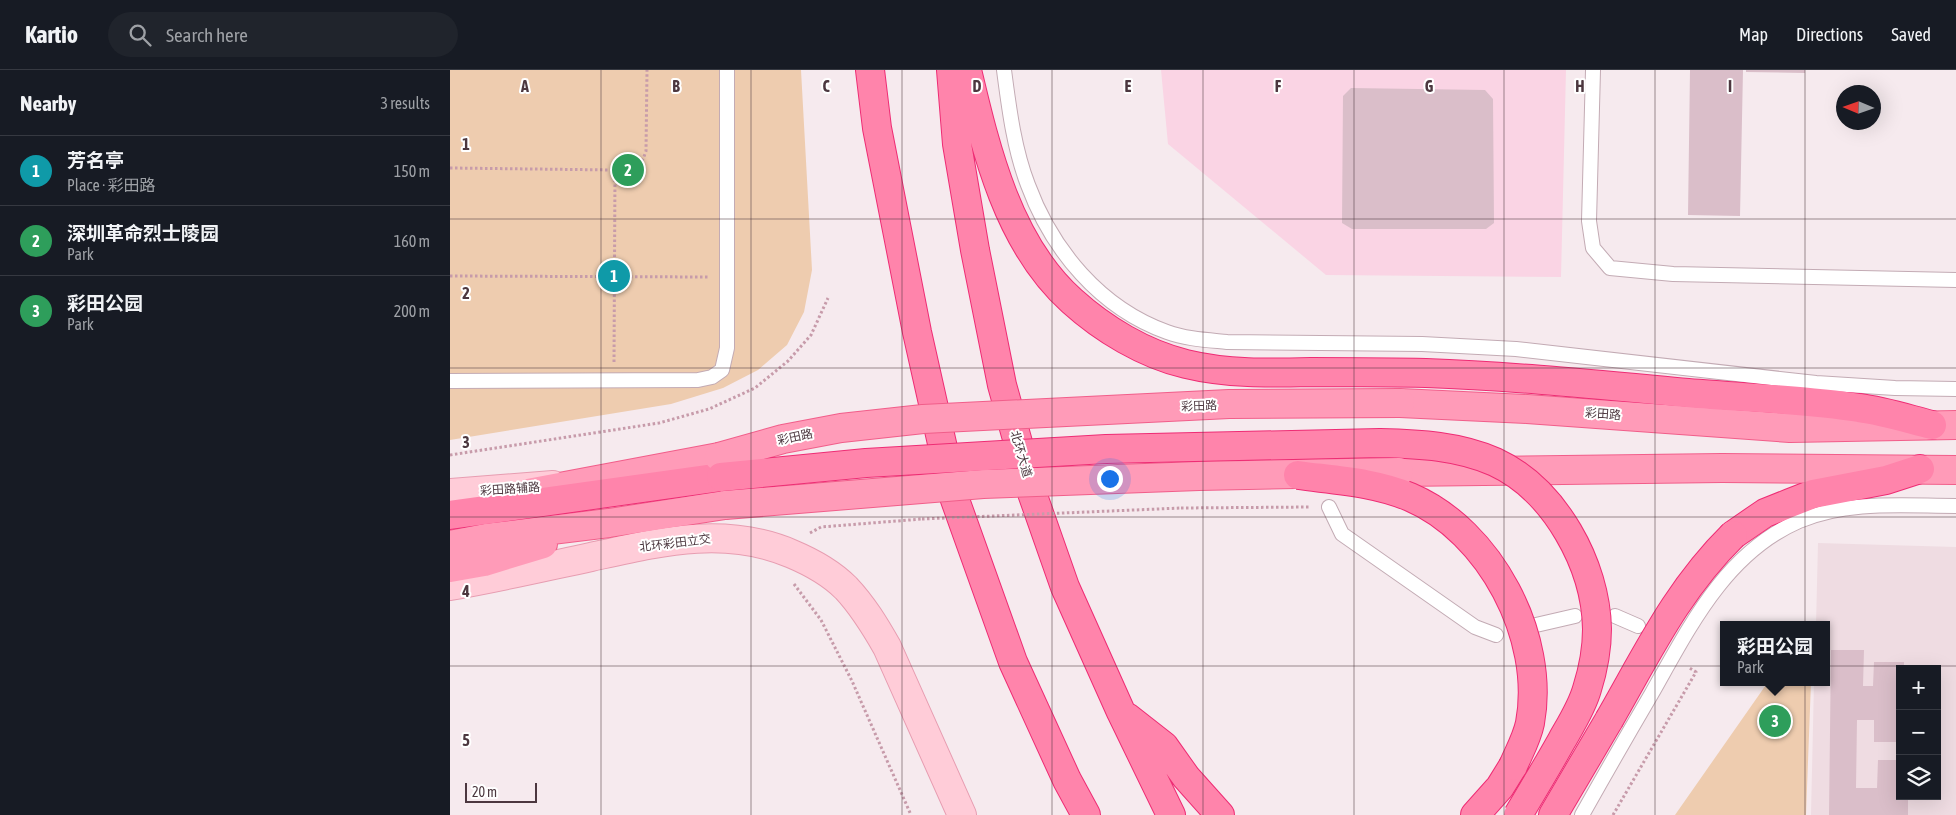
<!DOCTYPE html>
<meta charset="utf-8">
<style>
:root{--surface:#171b24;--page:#20242c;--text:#f1f3f6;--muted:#9ea1a6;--line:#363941;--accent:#ff19dd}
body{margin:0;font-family:"Asap Condensed","Noto Sans SC",sans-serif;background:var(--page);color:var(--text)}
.controls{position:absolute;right:15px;bottom:15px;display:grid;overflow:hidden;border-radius:0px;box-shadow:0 5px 20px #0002}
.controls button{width:45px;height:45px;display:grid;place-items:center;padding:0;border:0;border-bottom:1px solid var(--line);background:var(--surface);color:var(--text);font:25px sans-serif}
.compass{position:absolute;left:1386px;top:15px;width:45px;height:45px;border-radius:50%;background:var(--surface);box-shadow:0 5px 20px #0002;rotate:272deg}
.scale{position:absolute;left:15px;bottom:12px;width:72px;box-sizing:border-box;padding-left:5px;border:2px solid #4c373f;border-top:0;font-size:14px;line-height:18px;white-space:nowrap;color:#4c373f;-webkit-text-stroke:4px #fff;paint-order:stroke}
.you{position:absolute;left:659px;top:408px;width:18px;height:18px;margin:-12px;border:4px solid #fff;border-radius:50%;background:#1a73e8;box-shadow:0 0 0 8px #1a73e833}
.badge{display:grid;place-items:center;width:32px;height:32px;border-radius:50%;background:var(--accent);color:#fff;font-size:16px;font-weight:700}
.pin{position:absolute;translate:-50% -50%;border:2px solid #fff;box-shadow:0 1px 5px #0006}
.popup{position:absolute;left:1270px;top:551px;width:110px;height:65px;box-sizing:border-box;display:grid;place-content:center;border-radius:0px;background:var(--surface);filter:drop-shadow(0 1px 4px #0005);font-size:16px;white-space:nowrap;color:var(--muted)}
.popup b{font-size:19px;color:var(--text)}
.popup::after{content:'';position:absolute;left:50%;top:100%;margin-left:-10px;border:10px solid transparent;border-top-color:var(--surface)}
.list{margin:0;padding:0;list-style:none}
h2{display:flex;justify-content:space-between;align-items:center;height:65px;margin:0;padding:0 20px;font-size:21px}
h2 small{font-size:16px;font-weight:400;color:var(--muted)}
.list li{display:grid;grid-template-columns:32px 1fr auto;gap:15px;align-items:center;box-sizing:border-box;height:70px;padding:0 20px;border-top:1px solid var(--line)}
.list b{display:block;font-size:19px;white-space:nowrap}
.list p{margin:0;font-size:16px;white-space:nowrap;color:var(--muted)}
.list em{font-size:16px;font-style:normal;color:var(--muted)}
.icon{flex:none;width:28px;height:28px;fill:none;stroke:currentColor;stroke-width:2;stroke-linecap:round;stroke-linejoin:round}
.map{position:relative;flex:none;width:1506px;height:745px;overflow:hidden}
header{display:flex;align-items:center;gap:30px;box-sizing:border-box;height:70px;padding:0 25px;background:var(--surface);border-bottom:1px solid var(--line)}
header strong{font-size:24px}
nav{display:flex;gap:28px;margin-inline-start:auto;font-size:18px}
.search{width:350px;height:45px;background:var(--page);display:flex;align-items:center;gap:12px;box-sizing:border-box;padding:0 18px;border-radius:28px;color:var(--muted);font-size:19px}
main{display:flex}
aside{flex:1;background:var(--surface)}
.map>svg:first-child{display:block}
.residential{fill:#efdce2;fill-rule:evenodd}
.commercial{fill:#fad4e4}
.green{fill:#eeccaf}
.building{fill:#dabec9}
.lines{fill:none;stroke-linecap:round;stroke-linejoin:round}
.service-casing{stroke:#c3abb4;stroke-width:16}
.secondary-casing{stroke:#e79db1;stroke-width:30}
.primary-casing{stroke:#f15e8a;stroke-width:30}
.trunk-casing{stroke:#ee2c74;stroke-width:30}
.path{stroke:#c79baa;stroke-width:3;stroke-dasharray:2.5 2.5;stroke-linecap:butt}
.service{stroke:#fff;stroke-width:14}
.secondary{stroke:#ffccd8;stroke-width:28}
.primary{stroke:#ff9bb8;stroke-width:28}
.trunk{stroke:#ff84ab;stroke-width:28}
.primary-bridge-casing{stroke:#f15e8a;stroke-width:30;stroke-linecap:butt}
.trunk-bridge-casing{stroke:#ee2c74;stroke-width:30;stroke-linecap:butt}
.path-bridge{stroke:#c79baa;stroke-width:3;stroke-dasharray:2.5 2.5;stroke-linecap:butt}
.primary-bridge{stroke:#ff9bb8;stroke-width:28}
.trunk-bridge{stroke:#ff84ab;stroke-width:28}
.grid{fill:none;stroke:#4c373f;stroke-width:1;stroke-opacity:0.55}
.labels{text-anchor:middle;stroke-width:4;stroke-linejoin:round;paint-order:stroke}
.street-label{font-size:12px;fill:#4c373f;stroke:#fff}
.grid-label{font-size:16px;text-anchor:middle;font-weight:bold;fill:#4c373f;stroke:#fff;stroke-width:4;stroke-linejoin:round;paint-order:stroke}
</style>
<header>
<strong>Kartio</strong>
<div class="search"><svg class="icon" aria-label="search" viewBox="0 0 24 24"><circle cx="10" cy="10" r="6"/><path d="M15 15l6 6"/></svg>Search here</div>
<nav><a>Map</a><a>Directions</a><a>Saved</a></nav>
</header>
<main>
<aside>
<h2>Nearby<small>3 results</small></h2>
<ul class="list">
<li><span class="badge" style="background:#0f9aa8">1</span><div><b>芳名亭</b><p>Place · 彩田路</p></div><em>150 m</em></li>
<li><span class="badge" style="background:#2e9e5b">2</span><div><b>深圳革命烈士陵园</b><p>Park</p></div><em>160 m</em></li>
<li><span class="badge" style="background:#2e9e5b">3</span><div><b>彩田公园</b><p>Park</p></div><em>200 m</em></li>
</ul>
</aside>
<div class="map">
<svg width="1506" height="745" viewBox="0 0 1506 745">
<rect width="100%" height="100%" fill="#f6eaee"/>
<path class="residential" d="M1368 473 1506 477V745H1361L1364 612H1376V555H1366ZM1450 599H1487V726H1450Z"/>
<path class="commercial" d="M711 0H1116L1111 207 876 205 718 74Z"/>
<path class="green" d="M0 0H351L362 200 354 242 337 275 308 300 273 318 221 334 0 370Z
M1318 612H1361L1356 745H1225Z"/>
<path class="building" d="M1240 0H1293L1290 146 1238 145Z
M1296 0H1355V3L1296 2Z
M901 18 1035 20 1043 29 1044 153 1036 159H902L892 153 893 26Z
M1381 580H1414L1413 616H1423L1424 592H1454V599H1450V672H1424V650H1407L1406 718H1427L1428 690H1450V726H1458V745H1379Z"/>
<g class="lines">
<g class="service-casing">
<path id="service" d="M554 0C559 38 564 79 578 115 602 180 650 238 717 262 736 269 757 270 777 272L972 274 1066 279 1366 313 1445 318 1506 319
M1143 0 1139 151 1143 178 1160 198 1223 204 1506 210
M0 311 248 310 262 307 272 300 277 278V0
M879 437 892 464 1025 557 1046 565
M1165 546 1188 556
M1086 555 1125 546
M1132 745C1155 704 1178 664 1202 623 1239 558 1275 483 1349 451 1398 430 1454 436 1506 436"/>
</g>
<g class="secondary-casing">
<path id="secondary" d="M0 423 103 415
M0 516C47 508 94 497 141 487 209 472 275 455 342 484 361 492 381 503 396 518 413 536 425 556 437 577L512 745"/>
</g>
<g class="primary-casing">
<path id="primary" d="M950 333 1077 339 1340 358 1506 355
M949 402 1272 398 1506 400
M78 423 269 387
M0 475 36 468 159 453 275 435
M0 498 34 492 93 474"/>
</g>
<g class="trunk-casing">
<path id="trunk" d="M420 0 427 58 467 262 504 427 563 592 617 710 636 745
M501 0 507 74 525 180 552 315 582 423 615 517 671 642 721 745
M517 0C536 80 558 174 622 231 653 259 694 284 736 294 777 304 819 303 861 302 899 302 937 302 976 303 1063 306 1151 315 1238 323 1295 328 1353 329 1409 338 1433 341 1458 349 1482 355
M0 445 271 407
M1283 465 1315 443 1340 433 1363 424 1436 410 1470 399
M677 647 714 676 736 707 770 745
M1025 745 1050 717 1063 696
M1103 745 1159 650"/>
</g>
<path class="path" d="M0 98 165 100C183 100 190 100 196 81L197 0
M0 206 259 207
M164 292 165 100
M0 385 209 353 259 339 305 318 338 291 361 265 378 228
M731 438 861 437
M360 463 371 457 472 449
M344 514 371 550 402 611 461 745
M1163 745 1246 602 1238 597"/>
<use href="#service" class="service"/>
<use href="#secondary" class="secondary"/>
<use href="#primary" class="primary"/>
<use href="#trunk" class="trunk"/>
<g class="primary-bridge-casing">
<path id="primary-bridge" d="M269 387 333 369 391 358 473 349 779 334 950 333
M275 435 533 414 749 406 949 402"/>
</g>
<g class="trunk-bridge-casing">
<path id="trunk-bridge" d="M848 405C885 410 925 412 960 427 1040 461 1096 567 1080 653 1077 668 1069 682 1063 696
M271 407 416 393 656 379 930 373C970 374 1009 376 1045 392 1105 420 1146 495 1147 559 1147 579 1143 600 1137 619 1132 637 1121 654 1112 670 1098 695 1083 720 1068 745
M1159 650C1197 584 1227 520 1283 465"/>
</g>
<path class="path-bridge" d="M472 449 731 438"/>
<use href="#primary-bridge" class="primary-bridge"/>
<use href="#trunk-bridge" class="trunk-bridge"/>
</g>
<path class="grid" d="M151 0V745M301 0V745M452 0V745M602 0V745M753 0V745M904 0V745M1054 0V745M1205 0V745M1355 0V745M0 149H1506M0 298H1506M0 447H1506M0 596H1506"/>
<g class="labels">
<g class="street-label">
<text transform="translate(749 336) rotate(-2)" y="4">彩田路</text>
<text transform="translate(1153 344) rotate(4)" y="4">彩田路</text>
<text transform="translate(345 367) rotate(-12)" y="4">彩田路</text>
<text transform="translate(571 384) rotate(74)" y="4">北环大道</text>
<text transform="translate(60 419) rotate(-4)" y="4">彩田路辅路</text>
<text transform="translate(225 473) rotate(-7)" y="4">北环彩田立交</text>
</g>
</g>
<g class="grid-label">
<text x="75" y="22">A</text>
<text x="226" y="22">B</text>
<text x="376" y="22">C</text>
<text x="527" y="22">D</text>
<text x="678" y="22">E</text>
<text x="828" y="22">F</text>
<text x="979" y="22">G</text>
<text x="1130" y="22">H</text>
<text x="1280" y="22">I</text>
<text x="16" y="80">1</text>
<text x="16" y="229">2</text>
<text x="16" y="378">3</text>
<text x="16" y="527">4</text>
<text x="16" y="676">5</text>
</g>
</svg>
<div class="controls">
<button>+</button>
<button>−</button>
<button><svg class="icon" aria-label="layers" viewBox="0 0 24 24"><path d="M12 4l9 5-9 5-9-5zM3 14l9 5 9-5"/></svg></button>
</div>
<svg class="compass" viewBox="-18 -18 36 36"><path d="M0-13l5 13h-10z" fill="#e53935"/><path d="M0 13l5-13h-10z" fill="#9ea1a6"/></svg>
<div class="scale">20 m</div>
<div class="you"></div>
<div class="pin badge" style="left:164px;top:206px;background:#0f9aa8">1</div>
<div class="pin badge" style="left:178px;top:100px;background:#2e9e5b">2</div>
<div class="pin badge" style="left:1325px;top:651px;background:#2e9e5b">3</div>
<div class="popup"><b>彩田公园</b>Park</div>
</div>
</main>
